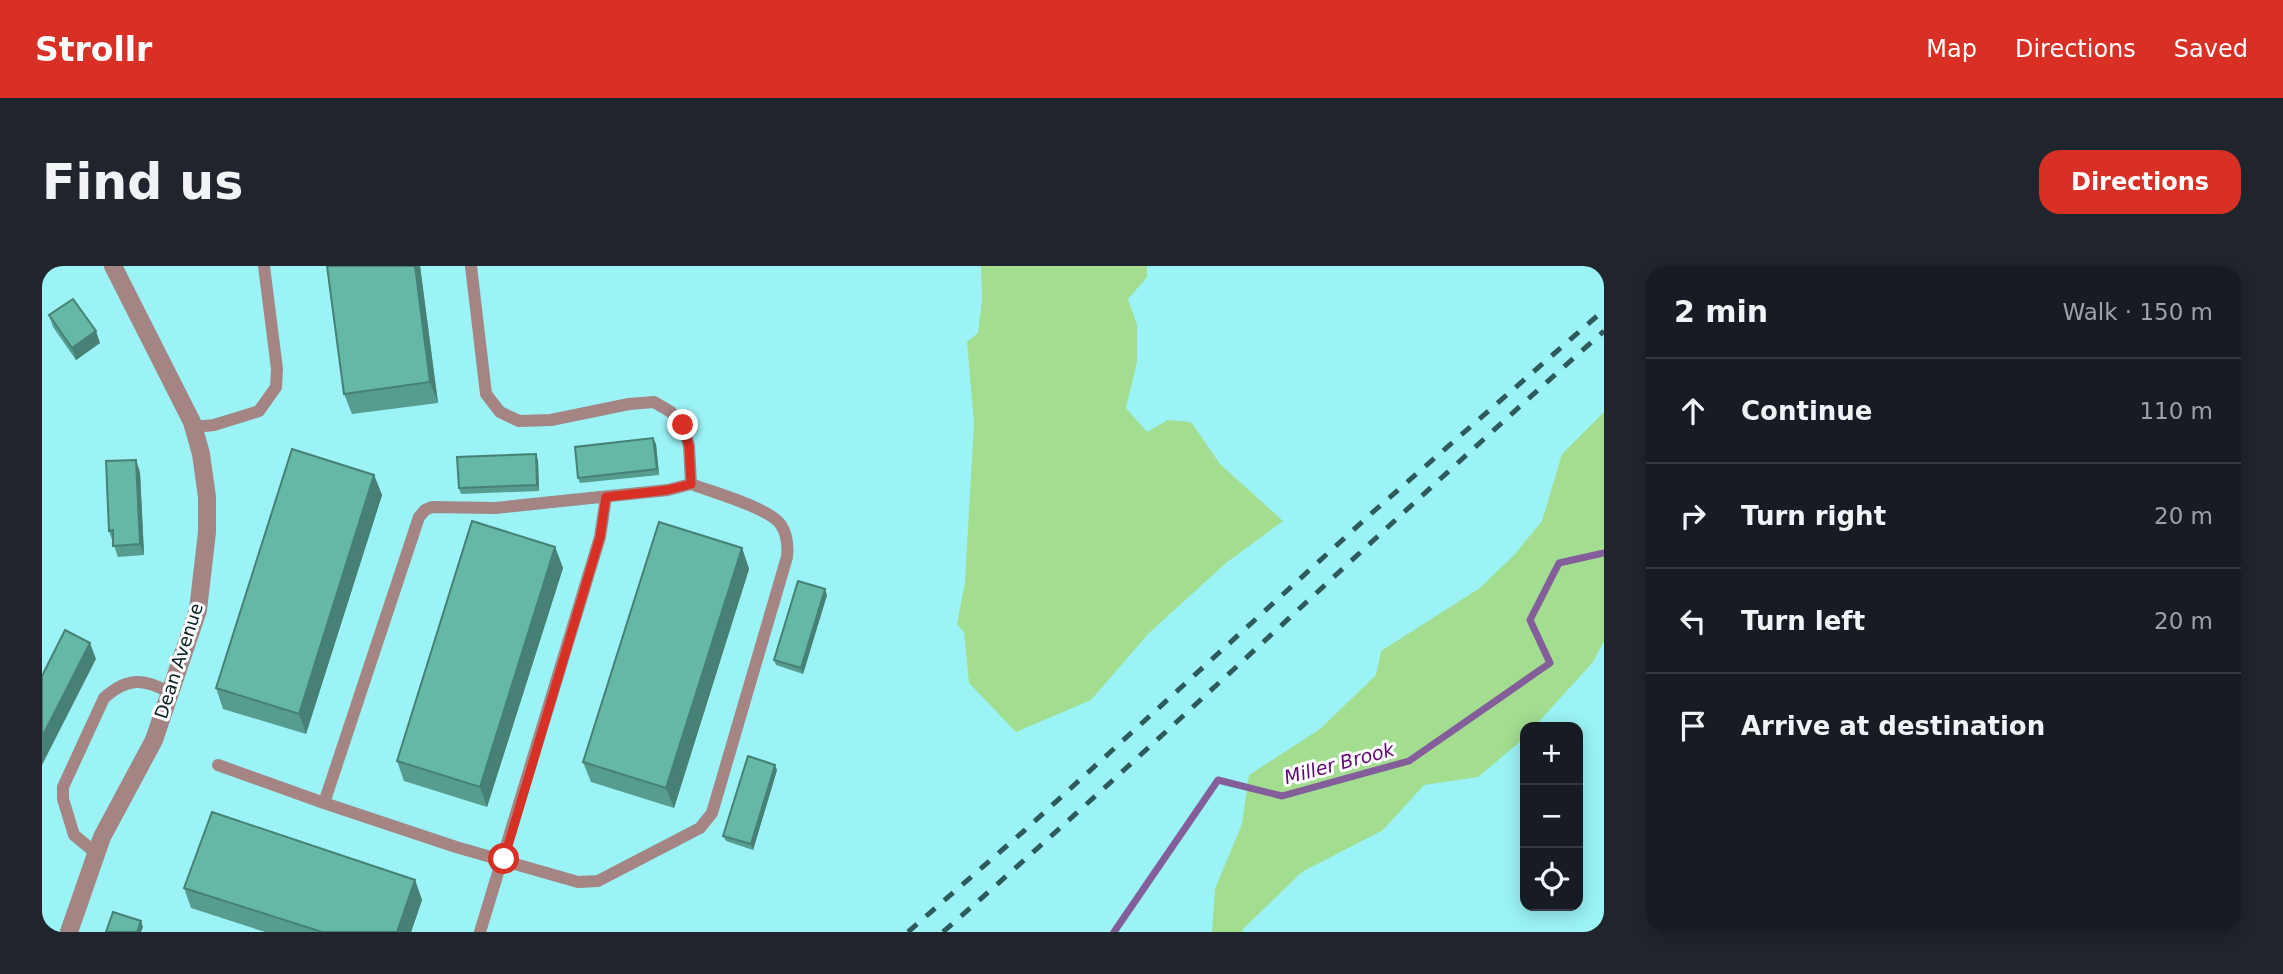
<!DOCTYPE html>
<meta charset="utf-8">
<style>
:root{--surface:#171b24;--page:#20242c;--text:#f1f3f6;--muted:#9ea1a6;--line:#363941;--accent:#d93025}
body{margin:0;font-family:"DejaVu Sans",sans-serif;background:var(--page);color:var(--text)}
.controls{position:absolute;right:21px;bottom:21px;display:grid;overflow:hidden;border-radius:14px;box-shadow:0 4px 18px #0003}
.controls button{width:63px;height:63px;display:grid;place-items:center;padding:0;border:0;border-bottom:2px solid var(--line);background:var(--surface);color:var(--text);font:35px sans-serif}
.stop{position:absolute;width:21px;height:21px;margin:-16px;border:5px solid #d93025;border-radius:50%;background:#fff}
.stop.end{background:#d93025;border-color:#fff;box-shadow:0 2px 7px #0008}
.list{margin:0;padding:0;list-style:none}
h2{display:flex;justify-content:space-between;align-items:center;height:91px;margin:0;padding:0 28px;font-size:30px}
h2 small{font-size:23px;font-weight:400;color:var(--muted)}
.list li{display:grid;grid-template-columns:46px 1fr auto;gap:21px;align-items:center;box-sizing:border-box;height:105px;padding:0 28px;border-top:2px solid var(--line)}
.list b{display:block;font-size:26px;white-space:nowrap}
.list em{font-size:23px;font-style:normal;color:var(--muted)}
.icon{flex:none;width:38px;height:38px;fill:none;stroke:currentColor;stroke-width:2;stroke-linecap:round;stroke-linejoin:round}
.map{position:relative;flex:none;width:1562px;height:666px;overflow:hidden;border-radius:21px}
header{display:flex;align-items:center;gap:42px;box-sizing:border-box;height:98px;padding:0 35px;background:var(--accent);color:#fff}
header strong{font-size:33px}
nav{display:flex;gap:38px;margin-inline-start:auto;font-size:24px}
.intro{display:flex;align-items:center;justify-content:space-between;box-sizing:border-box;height:168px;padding:0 42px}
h1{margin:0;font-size:49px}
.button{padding:18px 32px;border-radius:21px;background:var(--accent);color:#fff;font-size:24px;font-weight:700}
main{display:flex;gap:42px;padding:0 42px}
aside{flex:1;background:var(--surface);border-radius:21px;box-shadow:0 4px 18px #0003}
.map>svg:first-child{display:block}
.green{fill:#a2dd90}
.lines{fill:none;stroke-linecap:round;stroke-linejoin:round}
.stream{stroke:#845e9a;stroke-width:7}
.lane{stroke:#a48584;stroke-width:12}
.street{stroke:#a48584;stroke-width:18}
.rail{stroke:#2e5a5c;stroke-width:5;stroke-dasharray:12 12;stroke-linecap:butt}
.wall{fill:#579d8f}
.shaded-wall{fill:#478074}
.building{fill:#65b7a6;stroke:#478074;stroke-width:2}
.route{stroke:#d93025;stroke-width:9}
.labels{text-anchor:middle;stroke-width:6;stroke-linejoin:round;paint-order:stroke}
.street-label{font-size:18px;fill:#031f20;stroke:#fff}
.water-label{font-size:19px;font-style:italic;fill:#5f0573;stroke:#fff}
</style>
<header>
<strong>Strollr</strong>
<nav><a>Map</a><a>Directions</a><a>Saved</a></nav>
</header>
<div class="intro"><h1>Find us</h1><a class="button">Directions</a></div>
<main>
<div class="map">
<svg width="1562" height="666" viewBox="0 0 1562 666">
<rect width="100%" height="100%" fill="#9bf3f6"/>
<path class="green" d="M939 0H1105V11L1086 33 1095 59V96L1084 142 1105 166 1126 154 1149 156 1178 198 1241 255 1184 297 1107 367 1049 434 974 466 927 417 922 366 915 358 923 316 932 157 925 76 936 67 940 34Z
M1562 146V375L1551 396 1492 461H1483V471L1480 474 1436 511 1382 519 1341 564 1260 606 1200 664 1201 666H1170L1173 623 1200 558 1207 509 1278 463 1334 409 1339 385 1438 322 1472 289 1500 255 1520 188Z"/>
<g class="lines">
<path class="stream" d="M1072 666 1176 514 1240 530 1367 495 1508 397 1488 354 1517 297 1562 287"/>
<path class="lane" d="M429 0 444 128 458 146 477 155 509 154 587 138 612 136 629 146 641 159 647 180 649 218
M152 161 172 159 217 145 234 121 235 103 222 0
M649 218C670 226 728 242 739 259 745 268 746 281 745 291L670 547 658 562 556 615 536 616 414 581 282 537 377 251 383 244 390 241 453 242 626 224Z
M176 499 282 537
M54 587 32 569 21 533V521L62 432C85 411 103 412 128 427
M438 666 558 271 564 231"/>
<path class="street" d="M27 666 60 571 112 474 156 344 165 266V231L159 188 150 156 71 0"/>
<path class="rail" d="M866 666 983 564 1331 246 1562 44
M901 666C1125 470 1339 263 1562 65"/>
</g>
<path class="wall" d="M378 0 396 137 310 148 302 128Z
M7 49 58 77 34 94 11 61Z
M614 178 617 209 538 217 536 212Z
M496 194 497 225 419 228 417 222Z
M98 206 102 289 76 291 67 265Z
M332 209 340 229 264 468 181 443 174 422Z
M513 281 521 302 445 541 362 515 355 495Z
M700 282 707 303 632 542 549 516 541 496Z
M785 329 761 408 734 399 732 394Z
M735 504 711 584 684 575 681 570Z
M373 614 380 634 369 666H223L149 642 142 622Z"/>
<path class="shaded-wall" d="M373 0H378L396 137 388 116Z
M54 65 58 77 34 94 30 82Z
M611 172 614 178 617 209 615 203Z
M494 188 496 194 497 225 495 219Z
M94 194 98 206 102 289 98 278Z
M332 209 340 229 264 468 257 448Z
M513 281 521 302 445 541 438 521Z
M700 282 707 303 632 542 624 522Z
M783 323 785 329 761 408 759 402Z
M48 377 54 393 0 499V471Z
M733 499 735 504 711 584 709 578Z
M373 614 380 634 369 666H355Z
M99 655 101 661 99 666H95Z"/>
<path class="building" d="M285 0H373L388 116 302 128Z
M31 33 54 65 30 82 7 49Z
M611 172 615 203 536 212 533 181Z
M250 183 332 209 257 448 174 422Z
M494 188 495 219 417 222 415 191Z
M94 194 98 278 71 280V264L67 265 64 195Z
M430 255 513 281 438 521 355 495Z
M617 256 700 282 624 522 541 496Z
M756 315 783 323 759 402 732 394Z
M23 364 48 377 0 471V410Z
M706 490 733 499 709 578 681 570Z
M170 546 373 614 355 666H280L142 622Z
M71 646 99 655 95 666H64Z"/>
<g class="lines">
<path class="route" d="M462 593 558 271 564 231 625 224 649 218 647 180 641 159"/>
</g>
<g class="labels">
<g class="street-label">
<text transform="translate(137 395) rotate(-72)" y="6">Dean Avenue</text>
</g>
<g class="water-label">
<text transform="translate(1297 497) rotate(-15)" y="7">Miller Brook</text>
</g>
</g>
</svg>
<div class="controls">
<button>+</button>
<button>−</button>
<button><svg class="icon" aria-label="locate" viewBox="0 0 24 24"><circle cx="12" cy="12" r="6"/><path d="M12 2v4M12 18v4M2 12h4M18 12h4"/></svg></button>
</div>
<div class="stop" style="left:462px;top:593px"></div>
<div class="stop end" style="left:641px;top:159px"></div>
</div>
<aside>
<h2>2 min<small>Walk · 150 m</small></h2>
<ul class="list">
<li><svg class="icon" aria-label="ahead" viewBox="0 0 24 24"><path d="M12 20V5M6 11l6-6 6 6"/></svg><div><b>Continue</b></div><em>110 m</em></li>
<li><svg class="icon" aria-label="right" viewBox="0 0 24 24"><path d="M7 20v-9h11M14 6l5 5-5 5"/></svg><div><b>Turn right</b></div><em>20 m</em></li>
<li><svg class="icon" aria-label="left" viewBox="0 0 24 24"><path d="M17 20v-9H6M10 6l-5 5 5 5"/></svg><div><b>Turn left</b></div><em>20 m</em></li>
<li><svg class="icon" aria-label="arrive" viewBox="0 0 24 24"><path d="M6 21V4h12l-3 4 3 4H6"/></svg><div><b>Arrive at destination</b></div></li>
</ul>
</aside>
</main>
